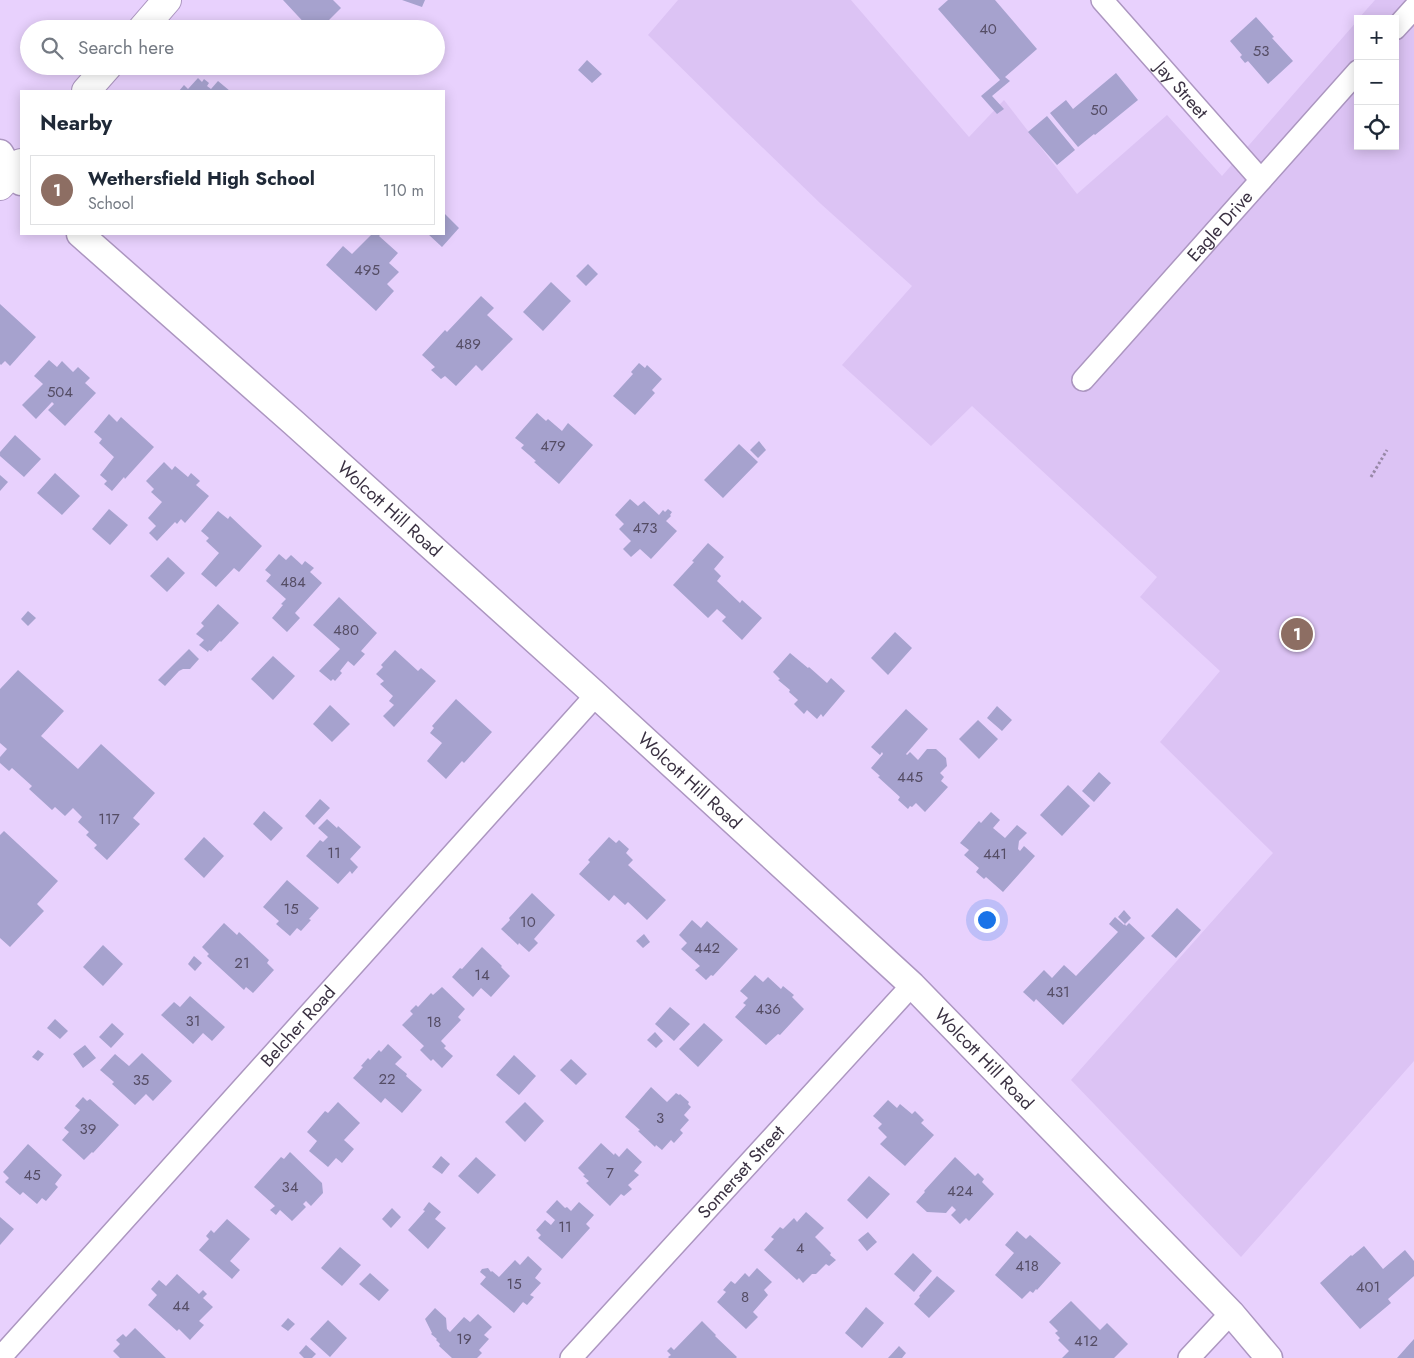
<!DOCTYPE html>
<meta charset="utf-8">
<style>
:root{--surface:#fff;--page:#f2f2f3;--text:#1f2937;--muted:#747a83;--line:#e0e1e3;--accent:#486519}
body{margin:0;font-family:Jost,sans-serif;background:var(--page);color:var(--text)}
.controls{position:absolute;right:15px;top:15px;display:grid;overflow:hidden;border-radius:0px;box-shadow:0 2px 12px #0003}
.controls button{width:45px;height:45px;display:grid;place-items:center;padding:0;border:0;border-bottom:1px solid var(--line);background:var(--surface);color:var(--text);font:25px sans-serif}
.you{position:absolute;left:986px;top:919px;width:18px;height:18px;margin:-12px;border:4px solid #fff;border-radius:50%;background:#1a73e8;box-shadow:0 0 0 8px #1a73e833}
.badge{display:grid;place-items:center;width:32px;height:32px;border-radius:50%;background:var(--accent);color:#fff;font-size:16px;font-weight:700}
.pin{position:absolute;translate:-50% -50%;border:2px solid #fff;box-shadow:0 1px 5px #0006}
.list{margin:0;padding:0;list-style:none}
h2{display:flex;justify-content:space-between;align-items:center;height:65px;margin:0;padding:0 20px;font-size:21px}
h2 small{font-size:16px;font-weight:400;color:var(--muted)}
.list li{display:grid;grid-template-columns:32px 1fr auto;gap:15px;align-items:center;box-sizing:border-box;height:70px;margin:0 10px 10px;padding:0 10px;border:1px solid var(--line);border-radius:0px}
.list b{display:block;font-size:19px;white-space:nowrap}
.list p{margin:0;font-size:16px;white-space:nowrap;color:var(--muted)}
.list em{font-size:16px;font-style:normal;color:var(--muted)}
.icon{flex:none;width:28px;height:28px;fill:none;stroke:currentColor;stroke-width:2;stroke-linecap:round;stroke-linejoin:round}
.map{position:relative;flex:none;width:1414px;height:1358px;overflow:hidden}
.search{position:absolute;background:var(--surface);box-shadow:0 2px 12px #0003;left:20px;top:20px;width:425px;height:55px;display:flex;align-items:center;gap:12px;box-sizing:border-box;padding:0 18px;border-radius:28px;color:var(--muted);font-size:19px}
.panel{position:absolute;background:var(--surface);box-shadow:0 2px 12px #0003;left:20px;top:90px;width:425px;height:145px;border-radius:0px}
.map>svg:first-child{display:block}
.built{fill:#dcc3f4}
.building{fill:#a6a2ce}
.lines{fill:none;stroke-linecap:round;stroke-linejoin:round}
.minor-casing{stroke:#ac96c0;stroke-width:24}
.tertiary-casing{stroke:#ac96c0;stroke-width:29}
.secondary-casing{stroke:#ac96c0;stroke-width:30}
.path{stroke:#9888a7;stroke-width:3;stroke-dasharray:2.5 2.5;stroke-linecap:butt}
.minor{stroke:#fff;stroke-width:21}
.tertiary{stroke:#fff;stroke-width:26}
.secondary{stroke:#fff;stroke-width:28}
.labels{text-anchor:middle;stroke-width:4;stroke-linejoin:round;paint-order:stroke}
.number-label{font-size:15px;fill:#554d65}
.street-label{font-size:18px;fill:#3a3142;stroke:#e8d1fd}
</style>
<div class="map">
<svg width="1414" height="1358" viewBox="0 0 1414 1358">
<rect width="100%" height="100%" fill="#e8d1fd"/>
<path class="built" d="M678 0H851L969 137 1004 100 1077 194 1167 115 1222 176 1358 20V146H1395V19H1358L1375 0H1414V1061L1241 1257 1071 1080 1273 853 1160 742 1220 671 1140 597 1157 577 972 406 931 446 842 365 912 286 821 204 733 119 648 35Z"/>
<path class="building" d="M283 0H333L341 8 320 29H310Z
M402 0H425L422 7Z
M948 0H995L1037 49 1005 77 1010 81 992 96 1004 109 997 114 981 96 1000 80 938 9Z
M1256 17 1274 37 1272 38 1293 61 1268 84 1248 61 1245 63 1240 57 1242 55 1230 41Z
M587 60 602 74 592 83 578 70Z
M1116 73 1138 100 1095 135 1094 134 1078 147 1050 113 1066 100 1073 109Z
M198 78 202 82 204 79 209 83 207 86 211 89 218 81 230 91H179L184 85 188 89Z
M1047 116 1075 150 1057 165 1028 132Z
M444 213 459 228 442 247 428 234H444Z
M372 234H381L379 236 398 253 389 263 399 272 387 284 394 291 376 311 326 265 343 246 352 254Z
M588 264 598 274 586 286 576 276Z
M551 282 571 301 543 331 523 312Z
M481 296 494 308 487 315 513 339 482 371 476 365 456 386 445 376 441 379 431 370 435 367 422 355 445 330 447 332Z
M0 304 36 337 10 366 5 361 1 365 0 364Z
M49 360 57 367 62 361 73 372 78 367 90 378 85 383 96 393 65 426 48 410 54 404 52 402 36 419 22 405 43 384 34 376Z
M639 363 645 368 647 365 662 379 652 390 655 393 635 415 613 396 633 374 631 372Z
M537 413 546 421 548 419 562 431 568 423 593 445 559 484 534 462 536 461 521 448 524 445 515 438Z
M109 414 117 422 121 417 154 447 125 479 124 477 112 491 104 484 107 481 100 475 114 457 99 443 102 439 94 432Z
M15 435 41 459 24 477 0 456V452Z
M759 441 766 450 758 458 750 450Z
M739 444 758 462 723 498 704 480Z
M164 462 172 470 175 466 188 477 191 473 200 481 196 485 209 496 185 523 181 519 177 524 175 522 157 541 149 533 156 526 148 518 162 502 151 492 154 489 146 481Z
M55 473 80 496 62 515 37 493Z
M0 475 8 482 0 491Z
M630 499 638 506 644 501 659 515 663 510 665 512 668 509 672 512 670 515 671 516 666 521 677 531 651 559 640 549 631 557 623 549 631 541 619 529 624 524 615 515Z
M109 509 128 525 110 545 92 529Z
M218 511 228 519 230 516 262 546 239 572 234 568 216 587 201 574 219 553 206 541 209 538 201 531Z
M708 543 724 557 714 569 721 576 717 581 740 603 742 600 762 618 742 640 722 621 726 617 717 609 708 618 673 585 694 562 692 561Z
M279 554 286 560 291 555 302 565 305 561 314 568 310 572 322 583 295 613 300 618 287 632 272 618 283 605 281 604 286 599 266 581 271 575 265 570Z
M168 557 185 573 167 592 150 576Z
M339 597 377 633 361 651 365 654 354 666 348 661 340 671 342 673 335 681 333 679 331 681 319 671 340 649 313 625Z
M218 604 239 623 221 642 220 641 211 651 209 650 208 652 199 645 204 640 196 634 204 626 201 623Z
M28 611 36 618 28 626 21 619Z
M895 632 912 648 888 675 871 658Z
M189 649 199 659 190 669H183L179 671 165 686 158 680Z
M395 650 418 671 421 668 436 681 394 727 383 716 394 705 389 701 393 696 380 684 384 681 376 674 383 667 381 665Z
M790 653 808 668 809 667 827 683 831 678 845 691 823 717 821 714 817 719 807 710 804 714 794 704 798 700 789 692 790 690 778 680 780 679 773 672Z
M273 656 295 676 273 700 251 679Z
M18 670 64 711 41 736 78 769 101 744 155 793 133 818 140 824 107 860 94 848 97 845 86 835 89 832 78 822 82 817 73 808 65 816 55 807 52 810 29 789 32 786 12 768 9 771 0 763V757L7 749 0 743V689Z
M456 699 492 732 464 763 462 761 446 779 427 761 442 743 430 733 434 728 432 726Z
M330 705 350 724 332 742 313 724Z
M997 706 1012 720 1002 731 987 718Z
M906 709 928 729 906 754 907 755 910 752 918 760 927 749H936L946 758 947 766 940 773 944 777 941 781 948 787 925 812 916 803 912 807 910 806 908 809 898 800 900 797 878 777 880 776 871 768 883 754 882 752 880 755 871 747Z
M978 720 998 739 979 759 959 739Z
M1099 772 1111 783 1094 802 1082 791Z
M1068 785 1090 806 1062 836 1040 815Z
M320 799 330 808 314 825 305 816Z
M264 811 283 828 271 841 253 824Z
M991 812 1000 820 993 828 1005 838 1017 825 1027 833 1019 841 1018 849 1020 851 1024 846 1035 856 1003 892 986 877 984 879 976 872 979 868 964 855 969 850 960 843 979 821 981 823Z
M327 819 337 828 338 826 361 847 350 859 358 867 352 874 350 871 338 884 306 856 320 840 323 842 328 837 318 828Z
M4 831 58 881 37 904 44 911 10 947 0 938V835Z
M204 837 224 856 204 878 184 859Z
M609 837 616 843 619 840 629 849 626 853 633 860 628 865 666 900 647 920 628 902 625 905 614 895 609 901 579 874 590 862 588 860Z
M287 880 319 908 309 919 311 920 301 931 297 928 290 936 276 924 279 921 263 907Z
M532 893 555 915 534 939 538 943 529 952 519 943 518 945 501 929 510 920 509 918Z
M1177 908 1201 930 1176 958 1151 936Z
M1124 910 1131 918 1125 924 1118 917Z
M1115 917 1124 925 1125 924 1126 926 1129 923 1145 938 1063 1025 1036 999 1034 1002 1023 992 1044 970 1052 978 1064 965 1076 976 1118 932 1109 924Z
M692 920 701 928 707 921 738 949 713 976 711 975 706 980 695 970 700 966 681 949 687 943 679 935Z
M224 923 237 935 239 932 269 960 267 963 274 970 253 993 246 987 244 990 207 956 209 954 202 947Z
M644 934 650 942 643 948 636 941Z
M103 945 123 964 103 986 83 967Z
M482 947 502 966 501 967 510 976 491 997 481 988 473 997 452 977 460 968 462 969Z
M194 956 202 963 195 971 188 964Z
M755 975 763 982 768 977 781 989 783 986 794 995 792 997 804 1009 780 1035 778 1034 766 1045 735 1017 746 1005 743 1003 748 998 740 991Z
M442 987 465 1009 458 1017 461 1020 441 1041 446 1046 444 1048 453 1056 442 1068 433 1059 431 1061 420 1050 424 1046 402 1025 413 1014 410 1011 416 1005 418 1007 431 993 433 995Z
M190 996 225 1027 212 1041 203 1033 193 1044 161 1015 174 1002 180 1007Z
M670 1007 690 1024 674 1041 655 1024Z
M55 1019 68 1031 60 1039 47 1028Z
M112 1023 124 1034 111 1048 99 1037Z
M704 1023 723 1040 698 1067 679 1049Z
M655 1032 663 1041 656 1048 647 1040Z
M388 1044 402 1057 395 1064 407 1074 406 1076 422 1090 402 1113 385 1098 381 1103 353 1078 363 1067 361 1066 368 1058 370 1060 379 1050 381 1052Z
M85 1045 96 1058 83 1068 73 1054Z
M38 1050 44 1054 38 1061 32 1057Z
M142 1053 172 1081 153 1101 146 1094 135 1105 112 1084 114 1082 100 1070 115 1054 129 1066Z
M514 1055 536 1076 519 1095 496 1075Z
M571 1059 587 1074 576 1085 560 1070Z
M651 1087 667 1102 676 1093 679 1095 680 1094 689 1102 688 1104 691 1107 684 1115 689 1120 680 1130 683 1133 674 1143 671 1140 662 1150 656 1145 655 1147 638 1131 640 1130 625 1117Z
M83 1097 87 1101 90 1099 119 1125 93 1153 92 1152 84 1160 62 1140 69 1132 64 1128 80 1110 75 1106Z
M888 1100 897 1108 900 1104 912 1114 915 1111 924 1120 921 1123 934 1135 905 1166 880 1144 887 1137 878 1128 882 1124 873 1116Z
M338 1102 360 1123 344 1140 354 1149 342 1163 336 1158 328 1167 309 1151 317 1141 307 1132 325 1111 328 1113Z
M525 1102 544 1121 525 1142 505 1122Z
M601 1143 614 1155 615 1153 619 1157 627 1148 642 1162 634 1171 639 1175 628 1185 632 1189 624 1196 621 1194 610 1206 586 1183 589 1181 583 1176 585 1175 578 1168Z
M28 1144 62 1175 55 1184 58 1187 46 1201 42 1198 37 1204 23 1192 20 1195 5 1182 9 1178 3 1172Z
M290 1152 322 1183 323 1193 311 1206 306 1201 303 1204 306 1207 292 1221 280 1210 276 1215 270 1210 275 1206 254 1187 281 1157 284 1159Z
M441 1156 450 1164 442 1174 432 1167Z
M476 1157 496 1175 478 1194 458 1176Z
M955 1157 975 1176 978 1173 984 1179 982 1182 994 1194 969 1221 966 1218 960 1224 951 1215 956 1210 952 1206 946 1213 927 1212 916 1202 925 1192 924 1191Z
M869 1176 890 1194 867 1219 847 1200Z
M557 1200 565 1208 567 1207 571 1211 579 1202 594 1215 586 1224 590 1228 562 1259 538 1238 541 1235 536 1230 545 1220 551 1225 555 1220 546 1212Z
M429 1202 441 1212 435 1219 446 1228 428 1249 408 1230 425 1211 423 1210Z
M392 1208 401 1217 391 1228 382 1219Z
M806 1212 824 1228 815 1237 831 1253 830 1255 836 1260 829 1266 826 1264 816 1274H812L803 1283 799 1278 797 1280 764 1250 774 1239 771 1237 780 1227 783 1229 794 1218 797 1222Z
M0 1217 14 1229 0 1245Z
M227 1219 250 1239 230 1261 240 1270 232 1279 199 1250 209 1239 206 1236 211 1230 214 1233Z
M1017 1231 1026 1239 1030 1235 1061 1263 1037 1290 1036 1289 1033 1293 1030 1291 1022 1299 995 1275 1014 1253 1005 1245Z
M868 1232 877 1242 867 1251 858 1240Z
M1364 1246 1383 1269 1405 1250 1414 1261V1276L1388 1299 1391 1303 1360 1329 1320 1283 1351 1255 1352 1256Z
M340 1247 361 1265 342 1286 321 1268Z
M913 1253 932 1271 914 1292 894 1274Z
M528 1256 542 1269 535 1278 541 1283 530 1295 534 1297 527 1305 523 1302 514 1313 480 1284 486 1277 480 1272 482 1269 488 1268 491 1272 492 1271 499 1277 515 1260 520 1265Z
M757 1268 772 1282 764 1290 768 1295 753 1312 758 1317 746 1329 717 1302 726 1292 723 1290 731 1281 735 1284 745 1273 749 1277Z
M370 1273 389 1290 379 1301 359 1284Z
M177 1274 199 1294 203 1290 207 1294 203 1298 213 1307 199 1321 204 1325 190 1340 179 1329 177 1331 148 1305 157 1295 151 1289 159 1280 166 1286Z
M937 1276 955 1291 929 1318 914 1304 920 1297 919 1296Z
M1071 1301 1100 1330 1107 1323 1128 1344 1114 1358H1062L1069 1351 1058 1340 1060 1338 1055 1333 1058 1331 1049 1322Z
M866 1307 884 1323 862 1348 845 1333Z
M435 1308 446 1318 447 1330V1329L450 1332 464 1317 470 1322 478 1314 492 1327 484 1335 489 1339 479 1350 482 1353 477 1358H452L439 1346 440 1344 436 1340 437 1339 431 1334 432 1333 425 1319Z
M288 1318 295 1324 288 1331 281 1326Z
M328 1320 347 1338 330 1357 310 1339Z
M702 1321 716 1335 715 1336 737 1357 736 1358H669L668 1357 671 1355 667 1351 671 1347 674 1350Z
M135 1328 166 1358H120L113 1351 120 1344 116 1340 123 1334 126 1337Z
M1414 1339V1358H1397Z
M306 1345 316 1354 312 1358H304L299 1353Z
M899 1346 906 1353 902 1358H888Z"/>
<g class="lines">
<g class="minor-casing">
<g id="minor">
<path id="s1" d="M1102 0 1261 180"/>
<path d="M1395 29 1414 8"/>
<path id="s2" d="M1083 380 1358 71"/>
<path id="s3" d="M0 1358 596 695"/>
<path id="s4" d="M571 1358 912 985"/>
<path d="M1189 1358 1231 1313"/>
</g>
</g>
<g class="tertiary-casing">
<g id="tertiary">
<path d="M0 153 12 173 21 182"/>
<path id="s5" d="M80 234 294 423 596 695 912 985 1231 1313 1269 1358"/>
</g>
</g>
<g class="secondary-casing">
<path id="secondary" d="M142 29 167 0
M86 91 108 66
M0 186 21 163"/>
</g>
<path class="path" d="M1371 477 1387 450"/>
<use href="#minor" class="minor"/>
<use href="#tertiary" class="tertiary"/>
<use href="#secondary" class="secondary"/>
</g>
<g class="labels">
<g class="number-label">
<text x="988" y="34">40</text>
<text x="1261" y="56">53</text>
<text x="1099" y="115">50</text>
<text x="367" y="275">495</text>
<text x="468" y="349">489</text>
<text x="60" y="397">504</text>
<text x="553" y="451">479</text>
<text x="645" y="533">473</text>
<text x="293" y="587">484</text>
<text x="346" y="635">480</text>
<text x="910" y="782">445</text>
<text x="109" y="824">117</text>
<text x="334" y="858">11</text>
<text x="995" y="859">441</text>
<text x="291" y="914">15</text>
<text x="528" y="927">10</text>
<text x="707" y="953">442</text>
<text x="242" y="968">21</text>
<text x="482" y="980">14</text>
<text x="1058" y="997">431</text>
<text x="768" y="1014">436</text>
<text x="193" y="1026">31</text>
<text x="434" y="1027">18</text>
<text x="387" y="1084">22</text>
<text x="141" y="1085">35</text>
<text x="660" y="1123">3</text>
<text x="88" y="1134">39</text>
<text x="610" y="1178">7</text>
<text x="32" y="1180">45</text>
<text x="290" y="1192">34</text>
<text x="960" y="1196">424</text>
<text x="565" y="1232">11</text>
<text x="800" y="1253">4</text>
<text x="1027" y="1271">418</text>
<text x="514" y="1289">15</text>
<text x="1368" y="1292">401</text>
<text x="745" y="1302">8</text>
<text x="181" y="1311">44</text>
<text x="464" y="1344">19</text>
<text x="1086" y="1346">412</text>
</g>
<g class="street-label">
<text dy="6" stroke="none"><textPath href="#s1" startOffset="120">Jay Street</textPath></text>
<text dy="6" stroke="none"><textPath href="#s2" startOffset="206">Eagle Drive</textPath></text>
<text dy="6" stroke="none"><textPath href="#s5" startOffset="414">Wolcott Hill Road</textPath></text>
<text dy="6" stroke="none"><textPath href="#s5" startOffset="819">Wolcott Hill Road</textPath></text>
<text dy="6" stroke="none"><textPath href="#s3" startOffset="446">Belcher Road</textPath></text>
<text dy="6" stroke="none"><textPath href="#s5" startOffset="1224">Wolcott Hill Road</textPath></text>
<text dy="6" stroke="none"><textPath href="#s4" startOffset="252">Somerset Street</textPath></text>
</g>
</g>
</svg>
<div class="controls">
<button>+</button>
<button>−</button>
<button><svg class="icon" aria-label="locate" viewBox="0 0 24 24"><circle cx="12" cy="12" r="6"/><path d="M12 2v4M12 18v4M2 12h4M18 12h4"/></svg></button>
</div>
<div class="you"></div>
<div class="pin badge" style="left:1297px;top:634px;background:#8d6e63">1</div>
<div class="search"><svg class="icon" aria-label="search" viewBox="0 0 24 24"><circle cx="10" cy="10" r="6"/><path d="M15 15l6 6"/></svg>Search here</div>
<section class="panel">
<h2>Nearby<small></small></h2>
<ul class="list">
<li><span class="badge" style="background:#8d6e63">1</span><div><b>Wethersfield High School</b><p>School</p></div><em>110 m</em></li>
</ul>
</section>
</div>
